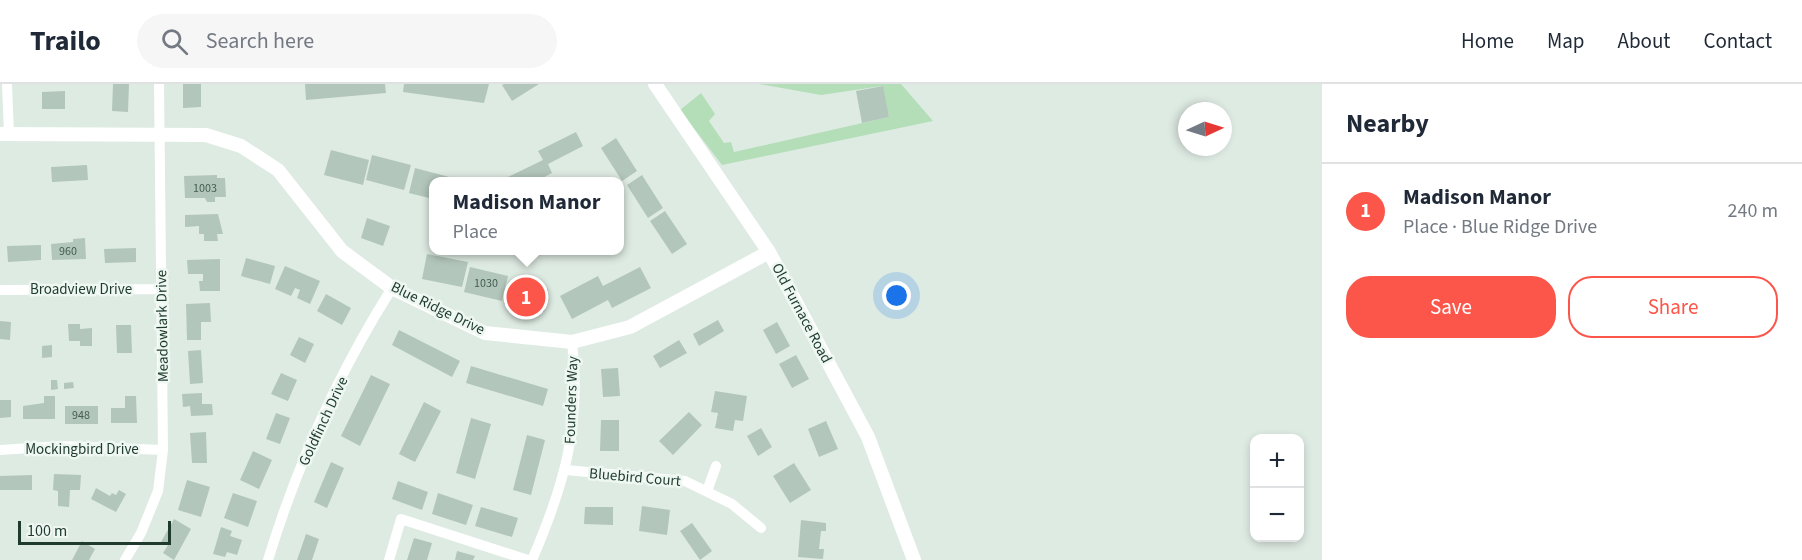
<!DOCTYPE html>
<meta charset="utf-8">
<style>
:root{--surface:#fff;--page:#f6f6f7;--text:#1f2937;--muted:#747a83;--line:#e0e1e3;--accent:#fc564a}
body{margin:0;font-family:"Source Sans 3",sans-serif;background:var(--page);color:var(--text)}
.controls{position:absolute;right:18px;bottom:18px;display:grid;overflow:hidden;border-radius:12px;box-shadow:0 3px 9px #0003}
.controls button{width:54px;height:54px;display:grid;place-items:center;padding:0;border:0;border-bottom:2px solid var(--line);background:var(--surface);color:var(--text);font:30px sans-serif}
.compass{position:absolute;left:1178px;top:18px;width:54px;height:54px;border-radius:50%;background:var(--surface);box-shadow:0 3px 9px #0003;rotate:86deg}
.scale{position:absolute;left:18px;bottom:15px;width:153px;box-sizing:border-box;padding-left:6px;border:3px solid #1e3b2e;border-top:0;font-size:16px;line-height:21px;white-space:nowrap;color:#1e3b2e;-webkit-text-stroke:4px #eef7f1;paint-order:stroke}
.you{position:absolute;left:897px;top:212px;width:21px;height:21px;margin:-15px;border:4px solid #fff;border-radius:50%;background:#1a73e8;box-shadow:0 0 0 9px #1a73e833}
.badge{display:grid;place-items:center;width:39px;height:39px;border-radius:50%;background:var(--accent);color:#fff;font-size:20px;font-weight:700}
.pin{position:absolute;translate:-50% -50%;border:3px solid #fff;box-shadow:0 2px 6px #0006}
.popup{position:absolute;left:429px;top:93px;width:195px;height:78px;box-sizing:border-box;display:grid;place-content:center;border-radius:12px;background:var(--surface);filter:drop-shadow(0 2px 4px #0005);font-size:20px;white-space:nowrap;color:var(--muted)}
.popup b{font-size:22px;color:var(--text)}
.popup::after{content:'';position:absolute;left:50%;top:100%;margin-left:-12px;border:12px solid transparent;border-top-color:var(--surface)}
.list{margin:0;padding:0;list-style:none}
h2{display:flex;justify-content:space-between;align-items:center;height:78px;margin:0;padding:0 24px;font-size:26px}
h2 small{font-size:20px;font-weight:400;color:var(--muted)}
.list li{display:grid;grid-template-columns:39px 1fr auto;gap:18px;align-items:center;box-sizing:border-box;height:96px;padding:0 24px;border-top:2px solid var(--line)}
.list b{display:block;font-size:22px;white-space:nowrap}
.list p{margin:0;font-size:20px;white-space:nowrap;color:var(--muted)}
.list em{font-size:20px;font-style:normal;color:var(--muted)}
.actions{display:flex;gap:12px;padding:18px 24px}
.actions a{flex:1;padding:14px 0;border:2px solid var(--accent);border-radius:24px;text-align:center;font-size:21px;color:var(--accent)}
.actions .main{background:var(--accent);color:#fff}
.icon{flex:none;width:33px;height:33px;fill:none;stroke:currentColor;stroke-width:2;stroke-linecap:round;stroke-linejoin:round}
.map{position:relative;flex:none;width:1322px;height:476px;overflow:hidden}
header{display:flex;align-items:center;gap:36px;box-sizing:border-box;height:84px;padding:0 30px;background:var(--surface);border-bottom:2px solid var(--line)}
header strong{font-size:28px}
nav{display:flex;gap:33px;margin-inline-start:auto;font-size:21px}
.search{width:420px;height:54px;background:var(--page);display:flex;align-items:center;gap:15px;box-sizing:border-box;padding:0 21px;border-radius:33px;color:var(--muted);font-size:22px}
main{display:flex}
aside{flex:1;background:var(--surface)}
.map>svg:first-child{display:block}
.green{fill:#b4deb8}
.building{fill:#b3c6bb}
.lines{fill:none;stroke-linecap:round;stroke-linejoin:round}
.minor{stroke:#fff;stroke-width:10}
.tertiary{stroke:#fff;stroke-width:14}
.labels{text-anchor:middle;stroke-width:5;stroke-linejoin:round;paint-order:stroke}
.number-label{font-size:12px;fill:#435e51}
.street-label{font-size:15px;fill:#1e3b2e;stroke:#eef7f1}
</style>
<header>
<strong>Trailo</strong>
<div class="search"><svg class="icon" aria-label="search" viewBox="0 0 24 24"><circle cx="10" cy="10" r="6"/><path d="M15 15l6 6"/></svg>Search here</div>
<nav><a>Home</a><a>Map</a><a>About</a><a>Contact</a></nav>
</header>
<main>
<div class="map">
<svg width="1322" height="476" viewBox="0 0 1322 476">
<rect width="100%" height="100%" fill="#deebe3"/>
<path class="green" d="M759 0H901L933 37 722 81 680 26 701 9 715 30 709 37 724 59 731 58 734 68 889 33 882 2 821 11Z"/>
<path class="building" d="M113 0H129L128 28 112 27Z
M183 0H201V23L183 24Z
M305 0H385L386 9 306 16Z
M404 0H489L484 19 403 8Z
M504 0H539L512 17 502 1Z
M883 2 889 33 862 39 856 7Z
M65 7V25H42V8Z
M576 48 583 62 548 80 552 89 535 98H510L508 93 543 76 538 67Z
M616 54 637 87 622 97 601 64Z
M331 66 369 76 363 101 324 91Z
M372 71 411 81 404 106 366 96Z
M87 81 88 96 52 98 51 83Z
M415 84 453 94 452 98H433V115L409 109Z
M217 91V94H225L226 113H215V118H207L205 114H185L184 92Z
M642 91 663 124 648 134 627 101Z
M665 127 687 160 672 170 650 137Z
M218 130 223 150H217L218 157H204V150H199V142L185 143V131Z
M367 134 390 142 383 162 361 154Z
M85 154 86 175 52 176 51 160 73 158V155Z
M41 161V176L8 178 7 162Z
M136 164V178L105 179 104 165Z
M427 170 468 178 462 203 422 195Z
M246 174 275 182 270 200 241 192Z
M220 175V207H200L199 197H203V190H188L187 176Z
M285 182 320 197 310 220 297 214 300 206 295 204 291 212 275 205Z
M470 183 508 192 502 217 464 208Z
M640 183 651 204 612 224 608 216 572 235 560 212 598 192 603 202Z
M509 197 548 205 544 228 504 220Z
M326 210 351 224 342 241 317 227Z
M210 219 211 238H201V256H187L186 220Z
M718 236 724 247 699 262 693 250Z
M0 237 11 238 10 256 0 255Z
M777 238 790 262 776 270 763 246Z
M68 240H80V245L92 244V262H80V257H69Z
M116 241H131L132 269H117Z
M399 246 460 277 452 293 392 261Z
M299 253 314 260 305 279 290 271Z
M679 256 687 269 660 284 653 272Z
M52 261V273L42 274V262Z
M201 266 203 299 190 300 188 267Z
M796 271 809 295 792 304 779 280Z
M471 282 548 305 543 322 466 299Z
M618 284 620 312 603 313 601 285Z
M281 289 297 296 288 317 271 310Z
M371 291 390 300 360 362 341 352Z
M51 296H57L58 305 51 306Z
M73 298 74 304 64 305V299Z
M715 307 747 312 743 337 735 336 733 347 715 344 718 329 711 328Z
M202 309V320H212L213 331 191 332 190 322 183 323 182 310Z
M44 312H55V335H23V322L44 319Z
M125 312H136L137 339H111V324H125Z
M0 316H11V333L0 334Z
M424 318 441 327 415 378 399 370Z
M65 322H98V340H65Z
M689 328 702 341 673 371 659 357Z
M276 329 290 334 280 360 266 355Z
M471 334 491 340 475 395 456 389Z
M601 336H619V367H600Z
M826 337 838 365 819 373 808 345Z
M761 344 772 363 758 372 747 352Z
M206 348 207 379H192L190 349Z
M527 351 545 356 531 411 513 406Z
M253 367 272 376 259 405 240 396Z
M331 378 344 384 327 424 314 418Z
M794 379 811 406 790 419 773 392Z
M54 390 81 391 80 406H70L69 423 58 422V407L53 406Z
M32 391V406H0V392Z
M187 396 210 403 201 433 178 426Z
M398 397 428 408 422 426 392 415Z
M96 404 110 412 112 409 116 411 119 406 126 410 116 428 91 415Z
M233 409 257 417 248 443 224 434Z
M438 409 473 421 466 441 432 430Z
M642 422 670 426 667 451 639 447Z
M481 423 518 434 512 453 475 442Z
M585 423H613V441L584 440Z
M174 435 191 445 174 476 163 469 168 461 161 458Z
M801 436 826 439V447H821L819 465H824L823 475 798 473Z
M692 439 712 467 700 476 680 447Z
M221 443 232 447 230 452 242 456 237 471 227 468 225 473 213 470Z
M306 450 319 455 312 476H297Z
M414 454 432 459 427 476H407Z
M82 457 95 465 89 476H72Z
M457 467 475 472 473 476H455Z"/>
<g class="lines">
<path class="minor" d="M7 0 9 50
M0 206 162 205
M0 366 61 362 163 366
M566 386 685 397 732 420 761 444
M707 407 716 382
M125 476 141 449 158 407 163 366 159 0
M268 476C297 381 339 288 392 204
M389 476 401 435 528 476
M532 476C564 402 582 340 572 258"/>
<path class="tertiary" d="M655 0 769 168 868 353 914 476
M0 50 206 51 241 62 278 86 342 167 392 204 485 249 572 258 630 243 769 168"/>
</g>
<g class="labels">
<g class="number-label">
<text x="205" y="108">1003</text>
<text x="68" y="171">960</text>
<text x="486" y="203">1030</text>
<text x="81" y="335">948</text>
</g>
<g class="street-label">
<text x="81" y="210">Broadview Drive</text>
<text transform="translate(438 224) rotate(26)" y="5">Blue Ridge Drive</text>
<text transform="translate(802 229) rotate(62)" y="5">Old Furnace Road</text>
<text transform="translate(162 242) rotate(-91)" y="5">Meadowlark Drive</text>
<text transform="translate(571 316) rotate(-88)" y="5">Founders Way</text>
<text transform="translate(323 337) rotate(-65)" y="5">Goldfinch Drive</text>
<text x="82" y="370">Mockingbird Drive</text>
<text transform="translate(635 393) rotate(5)" y="5">Bluebird Court</text>
</g>
</g>
</svg>
<div class="controls">
<button>+</button>
<button>−</button>
</div>
<svg class="compass" viewBox="-18 -18 36 36"><path d="M0-13l5 13h-10z" fill="#e53935"/><path d="M0 13l5-13h-10z" fill="#747a83"/></svg>
<div class="scale">100 m</div>
<div class="you"></div>
<div class="pin badge" style="left:526px;top:213px">1</div>
<div class="popup"><b>Madison Manor</b>Place</div>
</div>
<aside>
<h2>Nearby<small></small></h2>
<ul class="list">
<li><span class="badge">1</span><div><b>Madison Manor</b><p>Place · Blue Ridge Drive</p></div><em>240 m</em></li>
</ul>
<div class="actions"><a class="main">Save</a><a>Share</a></div>
</aside>
</main>
